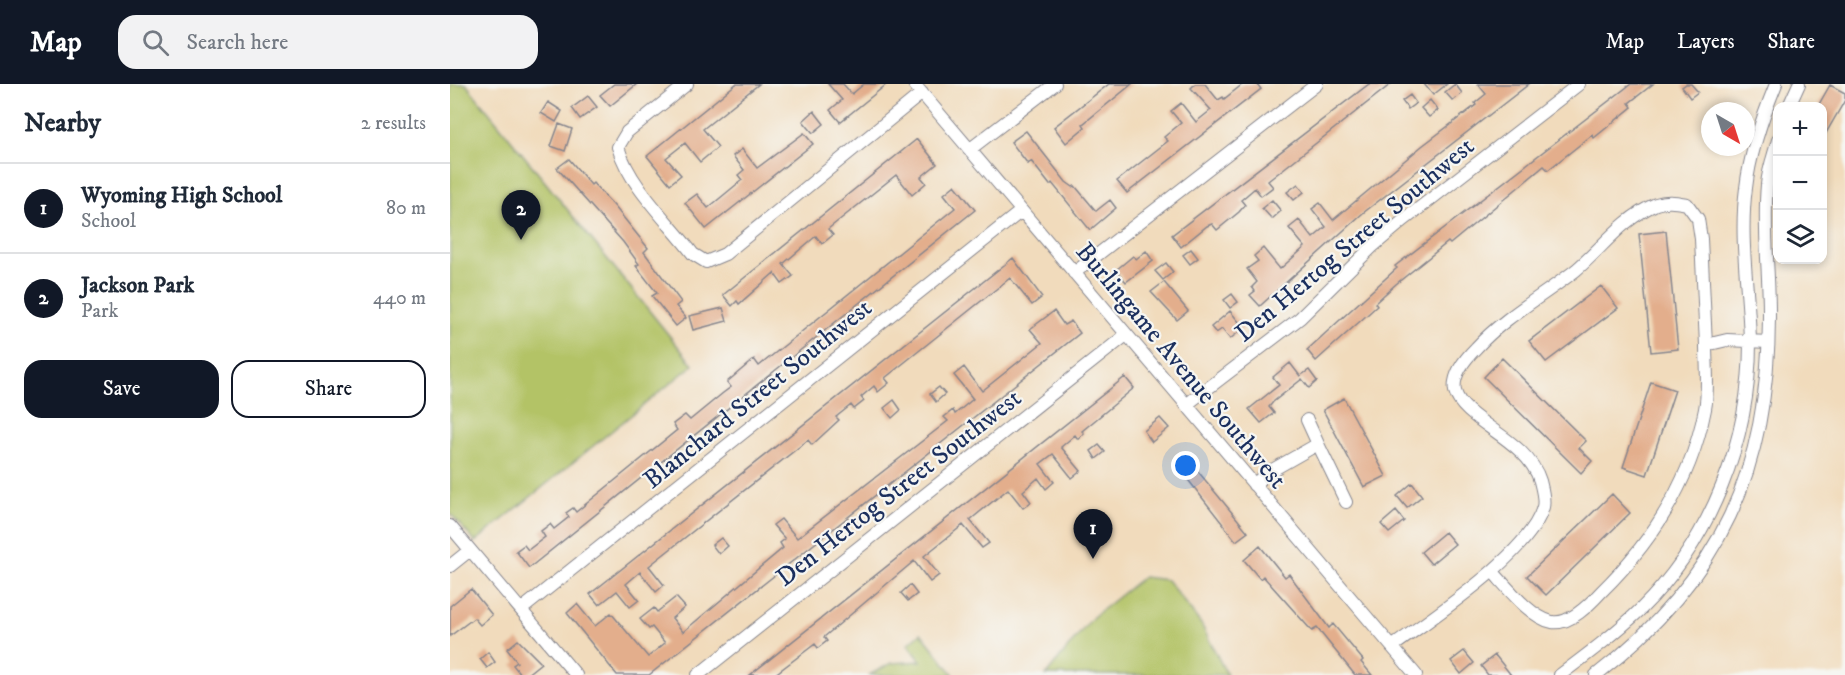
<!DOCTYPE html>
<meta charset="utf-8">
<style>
:root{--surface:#fff;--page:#f2f2f3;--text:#1f2937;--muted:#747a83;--line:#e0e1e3;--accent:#111827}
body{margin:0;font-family:"IM FELL DW Pica",serif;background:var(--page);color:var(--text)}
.controls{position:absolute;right:18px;top:18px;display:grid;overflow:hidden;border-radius:12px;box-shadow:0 3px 9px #0003}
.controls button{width:54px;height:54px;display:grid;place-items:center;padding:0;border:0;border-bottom:2px solid var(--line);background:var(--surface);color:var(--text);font:30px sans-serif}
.compass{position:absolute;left:1251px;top:18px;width:54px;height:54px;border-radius:50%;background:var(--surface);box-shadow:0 3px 9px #0003;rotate:141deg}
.you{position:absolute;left:736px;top:382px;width:21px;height:21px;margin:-15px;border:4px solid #fff;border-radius:50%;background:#1a73e8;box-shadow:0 0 0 9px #1a73e833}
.badge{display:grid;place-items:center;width:39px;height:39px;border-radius:50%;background:var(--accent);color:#fff;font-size:20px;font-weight:700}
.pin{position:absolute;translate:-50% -50px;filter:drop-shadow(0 2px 3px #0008)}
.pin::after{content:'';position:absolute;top:32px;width:21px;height:18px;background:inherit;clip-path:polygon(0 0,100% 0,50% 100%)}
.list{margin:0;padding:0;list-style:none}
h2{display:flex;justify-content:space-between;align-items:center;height:78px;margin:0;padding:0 24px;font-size:26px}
h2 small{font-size:20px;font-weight:400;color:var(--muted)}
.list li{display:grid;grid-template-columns:39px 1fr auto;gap:18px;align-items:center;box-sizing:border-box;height:90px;padding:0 24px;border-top:2px solid var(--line)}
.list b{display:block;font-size:22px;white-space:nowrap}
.list p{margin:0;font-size:20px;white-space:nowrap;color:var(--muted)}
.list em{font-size:20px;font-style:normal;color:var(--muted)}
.actions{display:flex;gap:12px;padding:18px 24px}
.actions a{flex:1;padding:14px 0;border:2px solid var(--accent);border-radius:18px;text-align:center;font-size:21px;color:var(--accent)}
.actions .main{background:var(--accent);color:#fff}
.icon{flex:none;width:33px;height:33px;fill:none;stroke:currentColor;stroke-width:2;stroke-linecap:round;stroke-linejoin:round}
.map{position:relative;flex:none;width:1395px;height:591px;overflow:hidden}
header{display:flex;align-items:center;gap:36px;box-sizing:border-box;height:84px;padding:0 30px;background:var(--accent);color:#fff}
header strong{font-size:28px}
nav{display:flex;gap:33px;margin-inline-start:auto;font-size:21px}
.search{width:420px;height:54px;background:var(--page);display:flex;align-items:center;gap:15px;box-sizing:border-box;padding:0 21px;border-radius:18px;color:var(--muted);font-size:22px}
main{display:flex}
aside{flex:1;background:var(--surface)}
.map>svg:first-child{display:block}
.green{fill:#b3c366;stroke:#677962;stroke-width:1.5}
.building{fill:#e3ae8c}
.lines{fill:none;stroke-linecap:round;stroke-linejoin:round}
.minor-casing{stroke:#86858d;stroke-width:14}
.minor{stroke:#fff;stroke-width:12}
.labels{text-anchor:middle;stroke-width:4.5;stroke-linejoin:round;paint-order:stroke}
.street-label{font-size:26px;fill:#1b2f5e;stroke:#f6f6f2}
</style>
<header>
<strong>Map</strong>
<div class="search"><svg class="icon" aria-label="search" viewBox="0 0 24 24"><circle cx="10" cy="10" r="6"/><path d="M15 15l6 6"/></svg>Search here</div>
<nav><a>Map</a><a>Layers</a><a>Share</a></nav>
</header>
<main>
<aside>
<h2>Nearby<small>2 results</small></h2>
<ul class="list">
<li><span class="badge">1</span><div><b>Wyoming High School</b><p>School</p></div><em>80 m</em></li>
<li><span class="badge">2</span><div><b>Jackson Park</b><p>Park</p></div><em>440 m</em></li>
</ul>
<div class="actions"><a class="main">Save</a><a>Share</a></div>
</aside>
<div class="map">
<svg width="1395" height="591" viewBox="0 0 1395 591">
<rect width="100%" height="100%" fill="#f6f6f2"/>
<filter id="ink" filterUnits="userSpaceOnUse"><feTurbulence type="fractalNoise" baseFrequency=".0167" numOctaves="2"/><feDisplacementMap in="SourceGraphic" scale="12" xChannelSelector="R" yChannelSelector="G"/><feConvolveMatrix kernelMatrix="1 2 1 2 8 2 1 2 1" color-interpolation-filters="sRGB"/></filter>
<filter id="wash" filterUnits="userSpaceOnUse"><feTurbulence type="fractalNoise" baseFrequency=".008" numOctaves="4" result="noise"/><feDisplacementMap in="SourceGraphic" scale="24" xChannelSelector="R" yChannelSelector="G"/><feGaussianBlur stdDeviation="1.35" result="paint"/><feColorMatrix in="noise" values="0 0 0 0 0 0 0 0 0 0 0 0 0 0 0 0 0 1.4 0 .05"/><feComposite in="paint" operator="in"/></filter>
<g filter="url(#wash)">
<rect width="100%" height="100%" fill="#f1dbbc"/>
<path class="green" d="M0 0H16L243 281 25 458 0 429Z
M693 493 717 496 751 540 777 591H596L643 533Z
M471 549 504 591H419L442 579 471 577 458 560Z"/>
<g id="blocks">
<path class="building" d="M164 0H187L160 22 150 11Z
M286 0H309L253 45 268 63 250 78 235 59 216 74 231 91 220 100 197 72Z
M378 0H393L402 10 414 0H437L390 38 380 26 392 16Z
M659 0H682L633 40 635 43 616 59 604 43Z
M745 0H755L768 16 773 13 774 15 793 0H807L811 5 677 109 667 97 718 57 714 53 731 39 721 27 731 19 746 38 761 26 741 4Z
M919 0H941L818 97 823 103 811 112 805 104 791 116 795 121 789 128 767 146 762 140 757 142 731 163 722 151Z
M974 0H997L983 11Z
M1005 0 1012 9 1003 17 995 8Z
M1028 0H1079L913 129 810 222 800 211 805 207 802 203 807 198 797 185 808 177 804 172 813 164 830 185 855 163 839 144 849 136 863 154 876 143 862 125 870 119 883 136 972 62 1026 21 1025 19 1036 10Z
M1181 0H1203L1179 19 1182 23 1144 54 1142 51 1098 86 1094 82 1000 160 998 158 946 200 925 219 927 222 866 277 857 266 947 184 945 182Z
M1236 0H1241L1248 8 1240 14 1232 3Z
M1380 1 1395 9V16L1372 56V22H1368Z
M960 11 966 19 958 25 952 17Z
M138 12 147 23 130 35 122 24Z
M980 16 988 26 979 33 971 24Z
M98 18 112 27 106 38 91 29Z
M364 27 374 40 363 49 353 37Z
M109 40 122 45 115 67 101 62Z
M576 47 616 98 623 103 625 102 646 127 660 116 666 124 640 146 602 99 600 101 581 77 578 80 561 58Z
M354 49 363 60 256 145 235 119 247 110 258 124 292 96 288 91 294 86 283 72 292 65 307 84Z
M467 55 487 80 471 93 476 99 462 111 446 91 378 145 383 151 372 160 366 152 333 180 343 192 332 200 324 189 289 220 287 217 282 222 273 211Z
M119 75 141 101 143 99 165 123 198 164 194 168 231 218 226 222 236 234 226 242 202 212 207 209 186 182 189 180 173 158 107 84Z
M848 100 854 108 844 116 837 108Z
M505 101 525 126 79 484 66 467 74 461 78 466 95 453 91 447 100 440 104 445 119 433 116 429 123 424 126 428 227 346 223 340 235 331 240 336 273 309 281 303 277 298 304 275 309 282 505 124 494 110Z
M822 116 831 127 822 135 812 124Z
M1216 147 1228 265 1201 268 1189 150Z
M741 165 748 174 740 180 733 171Z
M696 167 703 177 676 198 666 186 683 172 686 175Z
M563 174 592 213 582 221 560 194 435 294 439 299 428 308 424 302 411 313 414 317 404 325 401 321 386 333 389 336 362 361 358 356 199 482 214 501 206 508 190 488 176 500 189 516 180 523 167 507 149 521 140 510Z
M716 179 723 188 713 196 705 187Z
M714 198 738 227 727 236 701 208Z
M1151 202 1168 224 1096 278 1079 257Z
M782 210 788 218 780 224 774 216Z
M273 224 277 237 243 246 239 232Z
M604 227 614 241 621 237 630 249 199 591H167L117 529 127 520 145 542 161 529 198 573 215 559 202 543 199 545 190 535 204 524 207 528 226 513 235 523 222 534 233 548 333 464 330 459 335 455 323 441 331 435 347 454 498 337 494 333 503 326 505 330 523 315 504 291 514 283 532 307 592 259 580 245Z
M780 227 794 244 780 255 772 245 766 249 761 243Z
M1052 274 1136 357 1129 364 1142 377 1131 389 1034 293Z
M840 279 850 292 859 286 867 297 859 304 852 295 823 318 819 323 824 329 811 339 799 325 829 301 823 293Z
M675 293 684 304 632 347 634 349 628 355 625 351 611 363 631 387 622 394 603 370 590 380 604 398 596 405 588 394 573 407 581 418 573 424 558 405 520 436 539 459 532 464 513 441 474 472 489 491 480 498 464 477 374 553 377 557 368 564 365 560 324 591H300Z
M1201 298 1225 306 1197 391 1173 383Z
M489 303 495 310 486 318 480 310Z
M894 314 936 392 914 403 873 326Z
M444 316 451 326 442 334 434 324Z
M710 334 719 344 702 358 694 347Z
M649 361 655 368 646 375 641 367Z
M746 385 798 448 786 457 736 393Z
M962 399 972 412 957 424 947 412Z
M1162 410 1180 429 1096 511 1077 492Z
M946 427 954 437 939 449 931 440Z
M995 448 1005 460 981 480 971 468Z
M271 454 278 462 269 470 262 461Z
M810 462 835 493 839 490 879 544 883 540 913 576 911 578 922 591H905L867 544 862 547 813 492 810 495 794 476Z
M460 501 467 510 458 517 451 509Z
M21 505 42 531 30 541 24 534 0 552V522Z
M68 556 91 579 76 591H71L63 581 67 578 57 565Z
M1014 567 1024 579 1011 590 1001 577Z
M38 568 45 578 37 584 30 575Z
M1045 571 1061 591H1038L1031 582Z"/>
</g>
</g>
<g filter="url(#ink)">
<use href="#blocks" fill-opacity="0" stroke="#86858d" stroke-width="1.5"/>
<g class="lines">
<g class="minor-casing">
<path id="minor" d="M237 0 177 48 168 63C180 103 218 137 243 170L256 178 275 170 472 9
M464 0 966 591
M1339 22 1349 0
M519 66 605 0
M624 189 867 0
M736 321 850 234 922 163 954 136 1129 0
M857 336 868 360
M804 401 817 389 868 360 896 418
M0 442 126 591
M0 482 20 466
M1043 488C1057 503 1080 533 1102 538 1120 541 1140 520 1151 508 1203 457 1241 397 1255 325 1259 305 1256 281 1256 261
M72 525 570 128
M942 563C981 534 1081 469 1093 423 1095 415 1092 405 1090 397 1077 354 1013 338 1005 307 1002 291 1015 275 1026 264 1054 233 1093 212 1126 186 1153 163 1172 135 1206 120 1217 116 1226 118 1237 120L1248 135 1251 155 1256 261 1277 256 1318 258
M248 591 676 251
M1110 591C1138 570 1166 549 1191 525 1261 456 1300 356 1300 258 1299 207 1289 155 1296 104 1300 68 1312 34 1326 0
M1146 591C1271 495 1320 384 1319 228 1319 186 1313 143 1317 101 1318 86 1324 71 1328 56"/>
</g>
<use href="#minor" class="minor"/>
</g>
</g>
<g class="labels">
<g class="street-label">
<text transform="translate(904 155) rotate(-40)" y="9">Den Hertog Street Southwest</text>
<text transform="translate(732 281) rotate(50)" y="9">Burlingame Avenue Southwest</text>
<text transform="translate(307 309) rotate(-39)" y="9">Blanchard Street Southwest</text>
<text transform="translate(448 403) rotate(-38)" y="9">Den Hertog Street Southwest</text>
</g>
</g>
</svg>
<div class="controls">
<button>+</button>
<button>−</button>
<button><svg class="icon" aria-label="layers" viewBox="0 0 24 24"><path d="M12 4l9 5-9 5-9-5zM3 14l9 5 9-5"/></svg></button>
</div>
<svg class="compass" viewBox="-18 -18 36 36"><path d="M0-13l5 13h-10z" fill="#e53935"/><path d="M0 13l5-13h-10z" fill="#747a83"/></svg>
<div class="you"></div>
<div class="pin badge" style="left:643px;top:475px">1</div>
<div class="pin badge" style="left:71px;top:156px">2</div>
</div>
</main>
